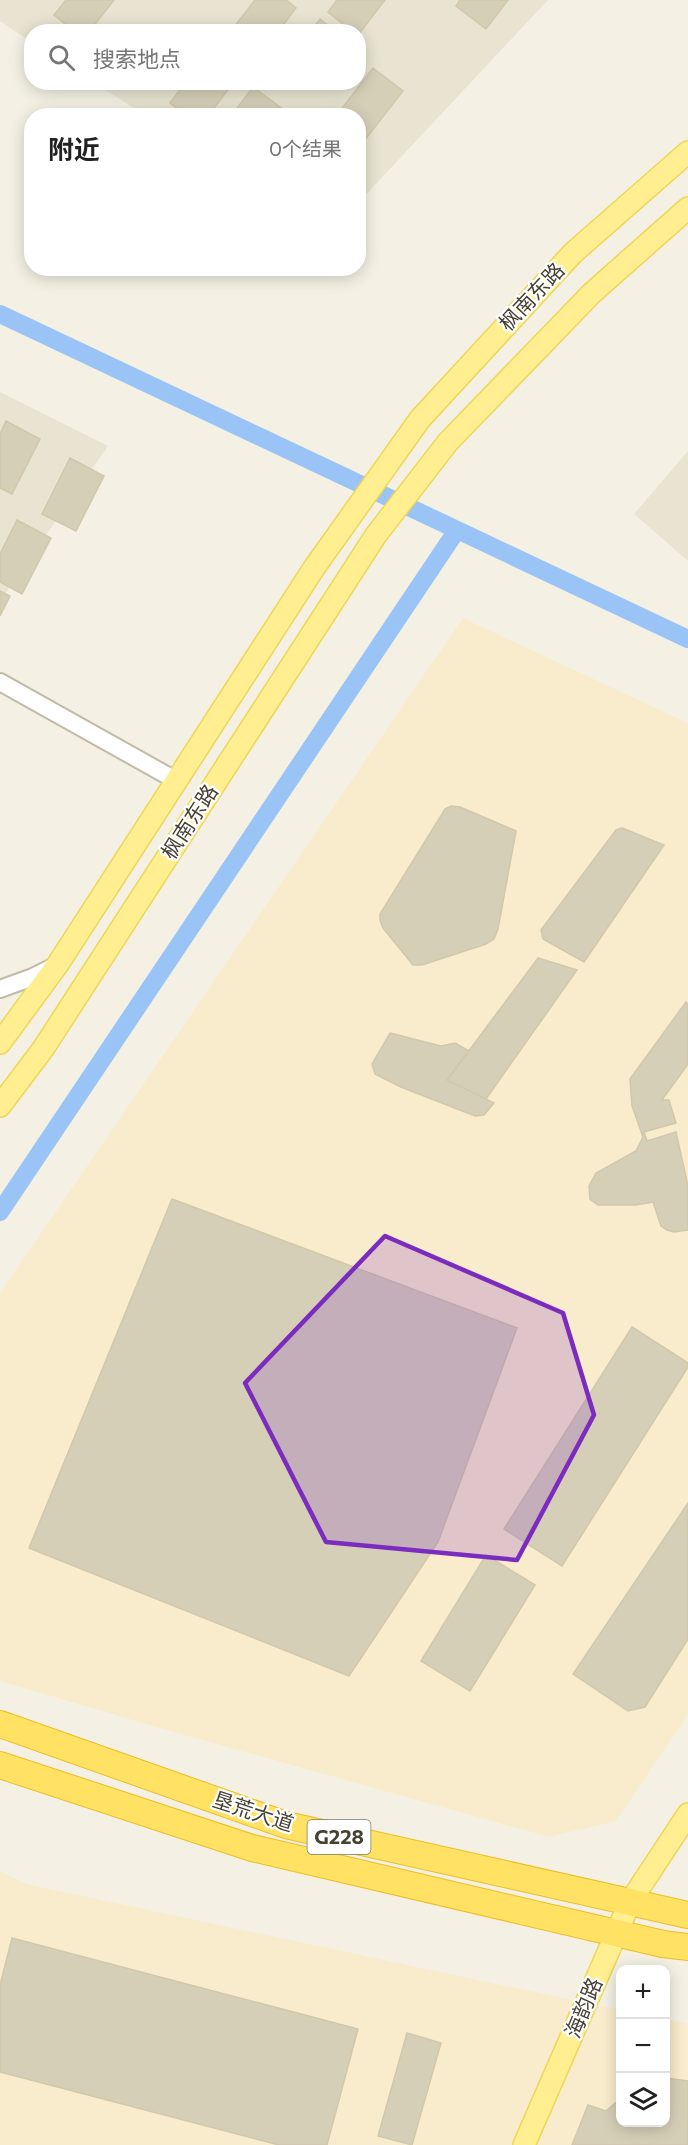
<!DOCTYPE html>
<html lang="zh">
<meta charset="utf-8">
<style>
:root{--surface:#fff;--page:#f6f6f6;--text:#222;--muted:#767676;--line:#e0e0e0}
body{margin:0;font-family:Commissioner,"Noto Sans SC",sans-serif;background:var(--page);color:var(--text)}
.controls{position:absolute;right:18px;bottom:18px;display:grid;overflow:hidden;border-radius:12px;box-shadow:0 3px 15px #0003}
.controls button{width:54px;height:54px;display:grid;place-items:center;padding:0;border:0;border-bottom:2px solid var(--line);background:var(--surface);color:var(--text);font:30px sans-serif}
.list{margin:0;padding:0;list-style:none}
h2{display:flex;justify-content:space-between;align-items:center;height:78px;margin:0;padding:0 24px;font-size:26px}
h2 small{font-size:20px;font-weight:400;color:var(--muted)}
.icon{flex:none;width:33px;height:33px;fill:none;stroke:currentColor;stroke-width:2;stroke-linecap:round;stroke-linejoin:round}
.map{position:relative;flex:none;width:688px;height:2145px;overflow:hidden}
.search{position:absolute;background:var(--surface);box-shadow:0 3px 15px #0003;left:24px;top:24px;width:342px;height:66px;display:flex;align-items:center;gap:15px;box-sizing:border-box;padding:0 21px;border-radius:24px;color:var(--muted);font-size:22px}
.panel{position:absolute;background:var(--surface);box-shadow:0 3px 15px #0003;left:24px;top:108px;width:342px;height:168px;border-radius:24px}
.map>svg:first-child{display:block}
.residential{fill:#e8e4d1}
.commercial{fill:#f8eccc}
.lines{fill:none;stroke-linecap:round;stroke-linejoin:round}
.canal{stroke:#9ac4f6;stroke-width:18}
.building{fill:#d6cfb8;stroke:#d1c8ab;stroke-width:1.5}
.minor-casing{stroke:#c0baa6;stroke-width:20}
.major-casing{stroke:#eed658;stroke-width:24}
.highway-casing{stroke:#ebbe27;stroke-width:28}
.minor{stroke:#fff;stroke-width:16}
.major{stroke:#ffef91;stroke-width:21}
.highway{stroke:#ffe163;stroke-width:26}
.marked{fill:#7b2cbf;fill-opacity:0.2;stroke:#7b2cbf;stroke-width:4.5;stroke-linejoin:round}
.labels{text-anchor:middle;stroke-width:4.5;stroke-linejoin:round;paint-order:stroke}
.shield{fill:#fff;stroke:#7e7a70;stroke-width:1.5}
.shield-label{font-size:20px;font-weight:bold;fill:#464133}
.street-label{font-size:21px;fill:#464133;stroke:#fff}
</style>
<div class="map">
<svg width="688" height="2145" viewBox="0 0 688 2145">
<rect width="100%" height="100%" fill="#f4f1e4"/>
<path class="residential" d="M0 0H548L359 202 358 116 145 115 94 83 358 82V32H32L31 42 0 21Z
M0 392 108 446 0 601Z
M688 451V561L634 514Z"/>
<path class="commercial" d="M463 618 688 723V1714L616 1821 549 1837 163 1729 0 1681V1293Z
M0 1871 26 1884 620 2010V2122H666V2019L688 2024V2145H0Z"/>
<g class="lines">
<path class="canal" d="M0 314 688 639
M0 1212 457 530"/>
</g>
<path class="building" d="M66 0H114L89 32H75L54 15Z
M255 0H286L296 8 278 32H230Z
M337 0H385L358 35V32H353L328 12Z
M460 0H508L486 29 456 6Z
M320 19 336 32H310Z
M373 68 403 91 364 141 358 137V116H336Z
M186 82H234L208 116H186L170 103Z
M253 87 284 110 279 116H231Z
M6 421 40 439 12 494 0 488V434Z
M70 458 104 476 76 531 42 514Z
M17 520 51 538 22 594 0 582V554Z
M0 591 10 596 0 616Z
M451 806 460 807 516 831 498 929 494 939 486 944 422 965H413L383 928 380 920V914L445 809Z
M622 828 664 845 584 962 543 939 541 930 616 830Z
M538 958 577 970 486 1099 447 1080Z
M686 1002 688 1004V1064L662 1100H669L676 1123 644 1132 647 1141 676 1132 688 1186V1230L674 1232 667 1230 661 1226 653 1202 636 1205H598L590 1199 589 1186 596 1173 636 1151 643 1137 632 1106 630 1079Z
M390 1033 441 1046 455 1043 469 1051 447 1080 494 1103 484 1115 475 1116 401 1087 375 1074 372 1064Z
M172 1199 517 1328 438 1542 349 1676 29 1548Z
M632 1327 688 1363V1367L562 1566 504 1529Z
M688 1503V1639L645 1707 628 1711 573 1674Z
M486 1555 535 1585 470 1691 421 1661Z
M12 1938 358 2029 327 2145H279L0 2072V1985Z
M407 2033 441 2043 412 2145 378 2136Z
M666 2078 688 2081V2145H572L588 2105 606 2111 620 2099V2122H666Z"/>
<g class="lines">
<g class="minor-casing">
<path id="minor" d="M0 682 177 781
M0 989 33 977 55 966"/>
</g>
<g class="major-casing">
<path id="major" d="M0 1043 58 964 314 568 420 419 573 253 688 152
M0 1106 43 1049 376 535 448 442 592 293 688 208
M524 2145 630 1902 688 1814"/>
</g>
<g class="highway-casing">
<path id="highway" d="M0 1724 286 1825 688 1915
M0 1765 252 1848 663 1944 688 1947"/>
</g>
<use href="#minor" class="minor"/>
<use href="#major" class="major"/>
<use href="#highway" class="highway"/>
</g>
<path class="marked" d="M385 1236 563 1313 594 1415 517 1560 326 1542 245 1383Z"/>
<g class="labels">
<rect class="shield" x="307.5" y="1820" width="63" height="34" rx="4.5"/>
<g class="shield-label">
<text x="339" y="1844">G228</text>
</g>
<g class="street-label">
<text transform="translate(532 297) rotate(-47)" y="7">枫南东路</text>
<text transform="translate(190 822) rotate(-57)" y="7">枫南东路</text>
<text transform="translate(253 1812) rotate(18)" y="7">垦荒大道</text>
<text transform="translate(584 2008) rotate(-67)" y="7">海韵路</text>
</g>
</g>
</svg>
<div class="controls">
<button>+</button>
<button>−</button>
<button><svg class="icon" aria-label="layers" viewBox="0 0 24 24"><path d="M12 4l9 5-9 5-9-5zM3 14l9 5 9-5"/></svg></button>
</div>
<div class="search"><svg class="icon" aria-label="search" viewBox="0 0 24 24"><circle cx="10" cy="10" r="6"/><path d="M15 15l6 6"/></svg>搜索地点</div>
<section class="panel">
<h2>附近<small>0个结果</small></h2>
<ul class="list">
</ul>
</section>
</div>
